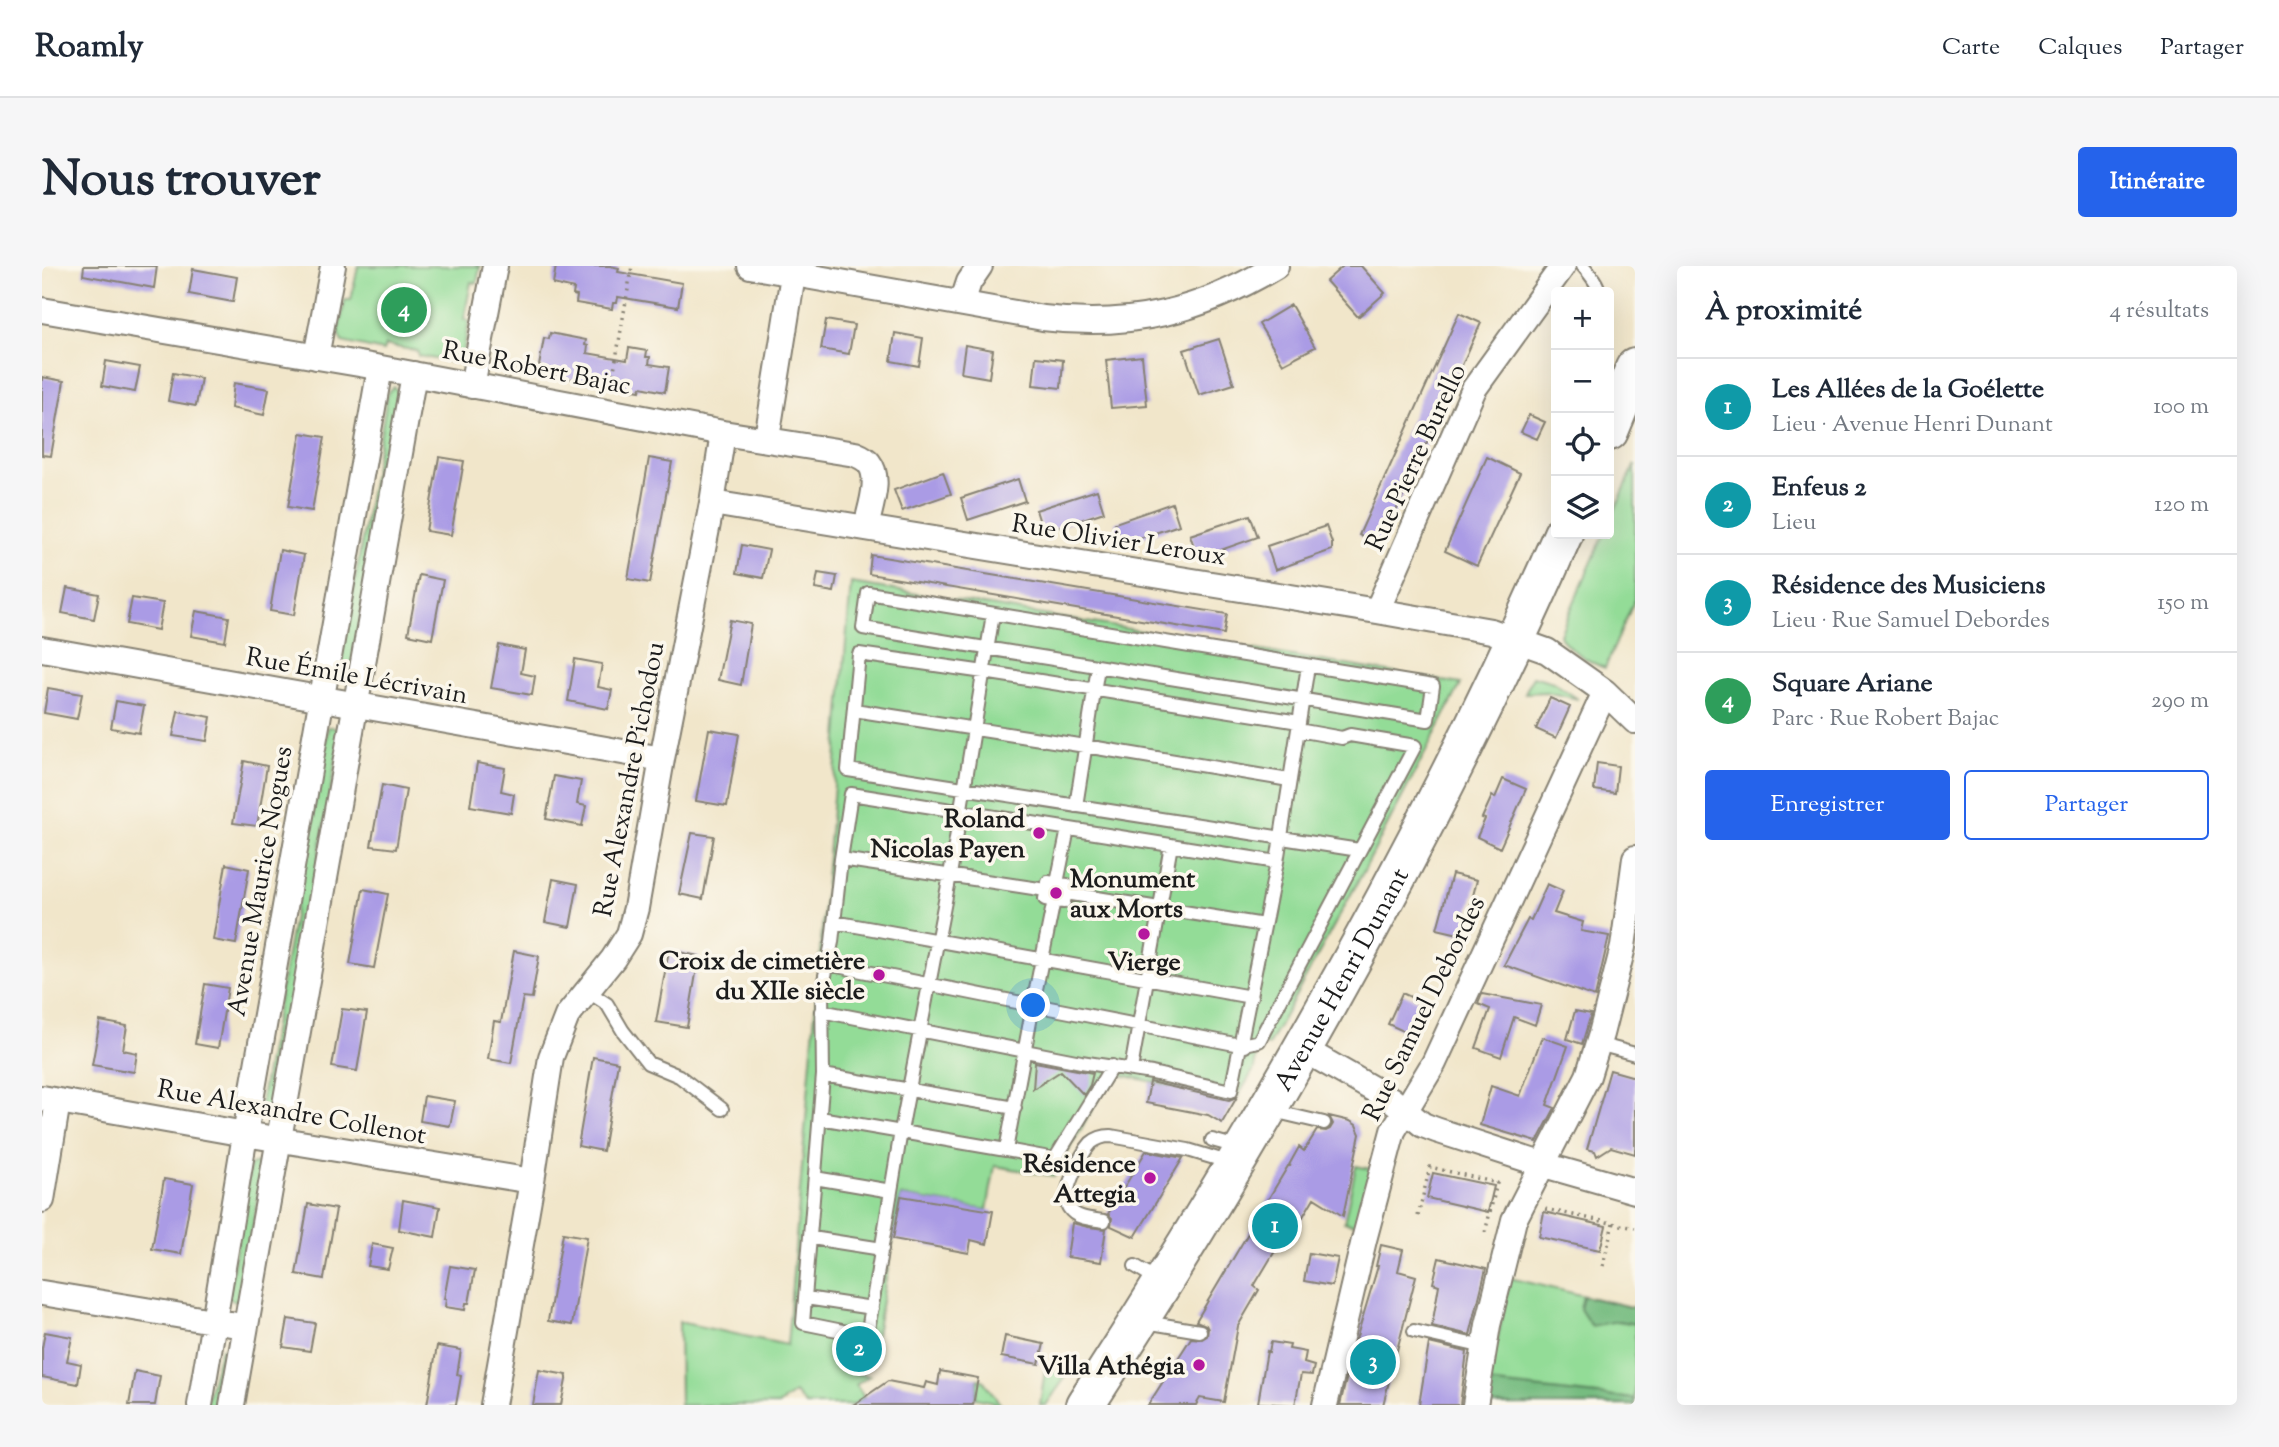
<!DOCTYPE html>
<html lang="fr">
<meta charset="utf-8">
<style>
:root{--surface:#fff;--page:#f6f6f7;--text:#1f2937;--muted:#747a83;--line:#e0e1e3;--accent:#2563eb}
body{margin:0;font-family:"Sorts Mill Goudy",serif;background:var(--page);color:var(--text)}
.controls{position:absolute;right:21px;top:21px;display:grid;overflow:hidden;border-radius:7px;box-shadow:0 7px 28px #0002}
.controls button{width:63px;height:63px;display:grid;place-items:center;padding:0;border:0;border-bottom:2px solid var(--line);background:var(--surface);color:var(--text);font:35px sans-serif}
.you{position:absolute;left:992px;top:740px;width:24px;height:24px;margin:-18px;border:5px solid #fff;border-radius:50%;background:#1a73e8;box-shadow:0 0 0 10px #1a73e833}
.badge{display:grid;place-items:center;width:46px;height:46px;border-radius:50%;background:var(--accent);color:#fff;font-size:23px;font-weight:700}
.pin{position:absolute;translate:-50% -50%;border:4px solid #fff;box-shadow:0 2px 7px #0006}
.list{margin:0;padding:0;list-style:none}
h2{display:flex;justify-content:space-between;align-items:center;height:91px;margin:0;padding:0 28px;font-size:30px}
h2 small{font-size:23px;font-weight:400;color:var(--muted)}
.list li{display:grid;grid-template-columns:46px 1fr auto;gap:21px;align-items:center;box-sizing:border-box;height:98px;padding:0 28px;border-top:2px solid var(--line)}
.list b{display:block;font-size:26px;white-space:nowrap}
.list p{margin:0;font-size:23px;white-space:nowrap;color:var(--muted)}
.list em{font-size:23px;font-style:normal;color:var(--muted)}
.actions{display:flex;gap:14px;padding:21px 28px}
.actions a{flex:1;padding:16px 0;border:2px solid var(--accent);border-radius:7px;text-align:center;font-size:24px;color:var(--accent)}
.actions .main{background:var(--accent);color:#fff}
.icon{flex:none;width:38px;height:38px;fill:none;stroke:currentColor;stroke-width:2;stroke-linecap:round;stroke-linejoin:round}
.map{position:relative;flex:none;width:1593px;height:1139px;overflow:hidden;border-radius:7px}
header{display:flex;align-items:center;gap:42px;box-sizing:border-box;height:98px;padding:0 35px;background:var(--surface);border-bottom:2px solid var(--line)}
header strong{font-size:33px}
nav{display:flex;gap:38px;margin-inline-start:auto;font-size:24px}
.intro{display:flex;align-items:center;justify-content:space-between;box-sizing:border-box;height:168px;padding:0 42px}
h1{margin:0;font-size:49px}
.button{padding:18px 32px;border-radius:7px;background:var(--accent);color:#fff;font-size:24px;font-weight:700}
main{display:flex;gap:42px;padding:0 42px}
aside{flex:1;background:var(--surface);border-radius:7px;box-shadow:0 7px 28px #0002}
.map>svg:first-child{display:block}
.green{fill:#93dc97;stroke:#587c5a;stroke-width:2}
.forest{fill:#76bc80;stroke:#496c4e;stroke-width:2}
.building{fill:#aa9be5}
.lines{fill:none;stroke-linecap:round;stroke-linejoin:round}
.service-casing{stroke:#868173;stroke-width:16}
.minor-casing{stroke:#868173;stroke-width:28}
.primary-casing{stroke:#868173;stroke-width:42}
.path{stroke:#868173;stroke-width:3.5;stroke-dasharray:2 5;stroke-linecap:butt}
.service{stroke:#fff;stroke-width:12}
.minor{stroke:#fff;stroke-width:24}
.primary{stroke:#fff;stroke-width:38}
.poi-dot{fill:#b5179e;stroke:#fbf7ec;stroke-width:2.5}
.labels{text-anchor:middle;stroke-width:7;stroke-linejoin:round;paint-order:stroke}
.street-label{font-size:26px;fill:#1c1c1c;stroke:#fbf7ec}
.poi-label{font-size:26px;font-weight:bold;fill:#1c1c1c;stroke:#fbf7ec;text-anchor:end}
</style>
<header>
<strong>Roamly</strong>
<nav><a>Carte</a><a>Calques</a><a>Partager</a></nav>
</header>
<div class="intro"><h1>Nous trouver</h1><a class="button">Itinéraire</a></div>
<main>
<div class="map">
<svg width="1593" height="1139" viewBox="0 0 1593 1139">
<rect width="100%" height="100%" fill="#fbf7ec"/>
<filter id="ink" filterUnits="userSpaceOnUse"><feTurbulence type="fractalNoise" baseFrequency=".0143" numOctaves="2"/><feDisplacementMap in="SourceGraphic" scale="14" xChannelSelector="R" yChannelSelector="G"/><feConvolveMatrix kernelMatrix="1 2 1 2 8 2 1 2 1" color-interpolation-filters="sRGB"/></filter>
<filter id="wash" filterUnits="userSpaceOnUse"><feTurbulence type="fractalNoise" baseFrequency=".00686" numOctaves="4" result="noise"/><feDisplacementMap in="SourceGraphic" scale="28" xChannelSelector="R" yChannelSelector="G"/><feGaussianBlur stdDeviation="1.57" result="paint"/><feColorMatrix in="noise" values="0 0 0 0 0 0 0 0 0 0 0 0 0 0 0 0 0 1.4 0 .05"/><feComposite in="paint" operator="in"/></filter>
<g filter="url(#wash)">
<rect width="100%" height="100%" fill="#f1e6ca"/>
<path class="green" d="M316 0H438L435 17 429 16 422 53 427 55 420 93 410 96 376 90V85L343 79 341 85 300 76 296 67 303 34H309Z
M352 121 356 125 355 137 308 411 300 413 296 411 346 126Z
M1593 198V333L1563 402C1551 398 1521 381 1518 368L1562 268H1567V258Z
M809 317 1419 418 1319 610 1226 780 1216 778 1212 803 1194 834 1071 807 1012 910 953 900 945 944 859 930 829 1096 814 1093 812 1107 827 1110 814 1119 822 1131 811 1139H763L753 1127 736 1139H638L637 1056 745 1079Z
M1491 410 1511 416 1536 433 1504 426 1483 427Z
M286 461H290L299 466 231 847 224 849 217 844Z
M216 897 221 900 199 1033 193 1035 186 1031 208 899Z
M1314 900 1329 903 1317 959 1302 956Z
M1468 1012 1593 1042V1139H1442Z
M179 1082 186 1085 190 1091 182 1139H163Z
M1003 1104 1025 1109 1004 1139H998Z
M936 1113 941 1114 959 1139H951L952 1136 933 1132Z"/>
<path class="forest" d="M1541 1030 1593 1042V1058L1576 1055 1549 1060 1538 1043Z
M1445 1117 1593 1133V1139H1442Z"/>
<g id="blocks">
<path class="building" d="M42 0H115L112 22 41 9Z
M514 0H568L577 2 576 6 640 17 636 41 576 31 575 37H571L570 43 534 37 535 30 531 29 532 23 511 18Z
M1301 0H1319L1343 27 1316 51 1284 15Z
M151 3 195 11 191 36 147 28Z
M1249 39 1273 81 1241 98 1217 58Z
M1417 47 1439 57 1338 280 1317 269Z
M784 54 812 59 807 88 779 83Z
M508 67 544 74 543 79 546 80 545 87 585 94 587 82 605 85 604 91H608L607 98 627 101 623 126 599 121 598 125 501 108 502 102 497 100 502 72 507 73Z
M853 67 881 72 877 100 849 95Z
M1177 73 1192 118 1157 129 1142 84Z
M923 79 951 84 947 112 919 107Z
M1100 90 1105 139 1069 142 1064 94Z
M994 91 1021 94 1019 122 991 119Z
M64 95 98 101 93 126 60 120Z
M131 107 159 112 154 140 126 135Z
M0 111 22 115 9 190 0 189Z
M192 117 227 123 222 149 189 142Z
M1487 149 1503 156 1495 173 1479 166Z
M259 167 283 171 270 245 246 241Z
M397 191 422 195 409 269 384 265Z
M1445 191 1478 207 1435 300 1403 285Z
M607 192 630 196 608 317 586 313Z
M901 206 909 228 860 245 852 224Z
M976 213 983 235 926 254 919 232Z
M1055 224 1062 246 1001 266 994 244Z
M1130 237 1137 259 1080 278 1073 257Z
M1208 249 1216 271 1156 292 1148 269Z
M1284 260 1290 277V284L1233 304 1225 280Z
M700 279 727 284 721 312 695 307Z
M238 284 262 289 252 349 228 345Z
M829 289 1185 348 1182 368 827 308Z
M776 307 795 310 792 326 773 323Z
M377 309 401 314 390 373 366 368Z
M25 322 57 328 52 353 20 347Z
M90 332 121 337 116 364 85 358Z
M154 345 187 351 183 376 149 370Z
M688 354 709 358 699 419 676 414Z
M457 379 483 384 479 407 493 410 490 429 449 422Z
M533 393 560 398 556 421 570 424 566 443 526 435Z
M6 422 40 428 35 453 2 447Z
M1508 432 1528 441 1514 472 1494 463Z
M74 435 102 440 97 467 69 462Z
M136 445 169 451 165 475 131 470Z
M667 463 697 468 685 540 654 535Z
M202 495 225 500 215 560 191 557Z
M435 497 463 502 459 525 472 528 469 547 428 540Z
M1555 497 1576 500 1573 527 1552 524Z
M512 510 539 515 535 538 544 540 540 560 504 553Z
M1461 513 1484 523 1458 582 1435 571 1443 553 1440 552 1450 530 1453 532Z
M340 519 364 524 354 583 329 580Z
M650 567 672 570 661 633 637 628Z
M184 598 207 603 194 678 171 674Z
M1410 608 1435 614 1421 669 1395 663Z
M511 613 536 618 528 661 503 656Z
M1505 618 1521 625 1512 647 1541 656 1539 665 1567 670 1553 731 1462 699 1486 653 1489 654Z
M321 623 346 628 332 702 308 698Z
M627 684 657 690 645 761 614 756Z
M472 685 497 690 490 732 481 731 469 797 446 793 452 755 459 756Z
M163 718 186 722 176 782 153 778Z
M1360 727 1384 738 1370 769 1346 758Z
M1440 728 1499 739 1493 759 1472 751 1459 791 1434 782 1448 743 1436 738Z
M300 743 325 746 315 805 290 801Z
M1533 745 1549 748 1540 778 1525 773Z
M58 755 85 760 81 784 95 787 92 806 50 799Z
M1500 771 1526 780 1505 839 1513 842 1495 876 1438 859 1449 820 1478 830Z
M551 791 576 796 561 885 536 880Z
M993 796 1051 807 1048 819 1042 829 1019 805 991 823Z
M1568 804 1593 811V888L1569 881 1555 890 1553 885 1545 883Z
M1108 816 1187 834 1195 831 1180 857 1166 849 1104 837Z
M382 830 413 835 408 860 378 855Z
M1287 850 1308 855 1314 859 1318 868 1301 950 1272 932 1247 974 1242 970 1212 1020 1217 1024 1196 1060 1182 1136 1158 1132 1154 1139H1106L1149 1072 1160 1073 1165 1070 1166 1063 1164 1059 1154 1055 1246 900H1249L1247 899 1257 881 1262 885 1275 864 1284 865 1288 863 1291 858Z
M1104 885 1141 892 1093 971 1069 960 1070 952 1066 948Z
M1391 907 1452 920 1446 946 1385 932Z
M122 913 151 918 139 988 110 983Z
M859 930 951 945 945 978 929 974 927 987 851 973Z
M361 934 398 941 393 971 357 964Z
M266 938 294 943 282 1013 254 1008Z
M1502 946 1564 960 1558 984 1497 971Z
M1030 957 1046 961 1064 963 1059 996 1025 991Z
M521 967 545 971 530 1059 506 1055Z
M330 978 351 982 346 1003 326 1000Z
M1339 979 1361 984 1356 1005 1374 1010 1341 1139H1298L1313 1077 1336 1000H1334Z
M1267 987 1296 992 1290 1020 1262 1015Z
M1397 992 1444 1003 1428 1069 1390 1060 1397 1019 1391 1017Z
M408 1000 433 1004 427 1037H424L423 1044 403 1041 404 1033H402Z
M246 1053 273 1057 268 1085 241 1081Z
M3 1066 30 1071 25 1095 39 1098 36 1118 0 1111V1082Z
M963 1070 1002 1078 997 1098 959 1091Z
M1229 1076 1248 1079 1247 1083 1264 1086 1262 1097 1272 1100 1270 1109 1259 1108 1253 1139 1216 1137 1225 1085 1227 1086Z
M1387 1077 1425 1086 1418 1139H1377Z
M395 1080 419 1084 415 1109 419 1110 414 1139H385Z
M497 1104 525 1109 519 1139H491Z
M93 1105 118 1110 113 1139H87Z
M898 1105 936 1112 931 1139H811L846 1115 882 1122 884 1116 896 1119Z"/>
</g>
</g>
<g filter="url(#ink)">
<use href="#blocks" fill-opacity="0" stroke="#868173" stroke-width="2"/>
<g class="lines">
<g class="service-casing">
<path id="service" d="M1541 0C1547 7 1556 17 1557 26
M826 327 1391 420 1386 454 821 362Z
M951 348 908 609 859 865 825 1070 761 1057 781 809 780 724 790 676 799 593 809 528 1235 596
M812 444 1043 480 1247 514
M1257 456 942 406 817 388 806 504 1317 584
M1034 540 1056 401
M799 593 1004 624
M1006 616 1025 619 1022 636 1003 633Z
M1015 617 1026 563
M1024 627 1222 659
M792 656 1209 731
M785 698 985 738
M545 725 565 738 581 765 606 797 637 810 680 843
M992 733 1012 634
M997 740 1203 780
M779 745 1039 796 1110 807 1189 825 1235 596 1266 400
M1556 778 1593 788
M1198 779 1217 775 1373 480 1308 469 1300 472 1256 464
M1089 803 1129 579
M781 809 973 842
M1231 845 1282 857
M778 852 964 884 990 745
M1170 874 1199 882
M964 884 1013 893 1070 800
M773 912 849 925
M1062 955C1050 953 1034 953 1027 942 1018 929 1039 888 1049 877 1055 872 1062 870 1069 870L1146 884 1189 897
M770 972 840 983
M1093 1000 1118 1015
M764 1032 830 1042
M1103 1056 1158 1065
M1372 1065 1442 1081"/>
</g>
<g class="minor-casing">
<path id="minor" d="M708 0 1001 52C1088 63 1160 45 1234 0
M920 37 927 16 938 0
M0 44 323 99 681 167 813 188C818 190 824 193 827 197 840 213 827 244 824 262
M274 91 291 0
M430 120 453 0
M725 172 751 9
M670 237 1335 345 1449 365 1505 385 1563 426 1593 455
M1335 345 1432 123 1521 0
M0 383 620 493
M1261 783 1350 834 1381 859 1394 864 1502 899 1593 925
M0 832 203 868 490 915
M0 934 16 835
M0 1027 189 1058
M158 1139 207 845 338 102
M190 1139 372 108
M451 1139 490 915 509 791 525 750 571 693 587 668 594 642 620 493 670 237 681 167
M1283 1139 1322 974 1351 865 1392 797 1563 426
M1433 1139 1446 1059 1472 954 1546 810 1559 768 1581 681 1593 592"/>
</g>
<g class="primary-casing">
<g id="primary">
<path d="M1567 165 1593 102"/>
<path id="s1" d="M1043 1139C1223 861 1388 572 1521 268"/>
</g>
</g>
<path class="path" d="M569 122 590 0
M1503 943 1593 962
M1376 950 1388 901 1455 917 1443 967
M1561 1000 1571 957"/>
<use href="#service" class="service"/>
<use href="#minor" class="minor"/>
<use href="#primary" class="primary"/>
</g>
</g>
<g class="poi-dot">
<circle cx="997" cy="567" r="7"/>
<circle cx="1014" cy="627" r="7"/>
<circle cx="1102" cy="668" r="7"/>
<circle cx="837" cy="709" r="7"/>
<circle cx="1108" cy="912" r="7"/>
<circle cx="1157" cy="1099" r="7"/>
</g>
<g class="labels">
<g class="street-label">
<text transform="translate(495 101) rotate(11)" y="9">Rue Robert Bajac</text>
<text transform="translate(1373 191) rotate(-65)" y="9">Rue Pierre Burello</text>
<text transform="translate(1077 273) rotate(9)" y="9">Rue Olivier Leroux</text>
<text transform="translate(315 409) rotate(10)" y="9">Rue Émile Lécrivain</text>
<text transform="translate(586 513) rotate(-79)" y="9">Rue Alexandre Pichodou</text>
<text transform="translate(217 615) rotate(-80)" y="9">Avenue Maurice Nogues</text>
<text dy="9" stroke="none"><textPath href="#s1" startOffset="497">Avenue Henri Dunant</textPath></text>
<text transform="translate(1381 742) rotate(-64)" y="9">Rue Samuel Debordes</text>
<text transform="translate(250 845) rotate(10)" y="9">Rue Alexandre Collenot</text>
</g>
<g class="poi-label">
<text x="983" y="561">Roland<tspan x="983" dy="30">Nicolas Payen</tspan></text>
<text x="1028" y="621" text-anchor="start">Monument<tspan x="1028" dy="30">aux Morts</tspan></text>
<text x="823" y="703">Croix de cimetière<tspan x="823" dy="30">du XIIe siècle</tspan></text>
<text x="1102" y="704" text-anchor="middle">Vierge</text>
<text x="1094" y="906">Résidence<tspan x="1094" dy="30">Attegia</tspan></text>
<text x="1143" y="1108">Villa Athégia</text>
</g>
</g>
</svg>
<div class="controls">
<button>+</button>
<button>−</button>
<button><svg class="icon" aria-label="locate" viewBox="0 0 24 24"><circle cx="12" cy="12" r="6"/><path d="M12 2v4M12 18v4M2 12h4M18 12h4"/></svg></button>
<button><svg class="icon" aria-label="layers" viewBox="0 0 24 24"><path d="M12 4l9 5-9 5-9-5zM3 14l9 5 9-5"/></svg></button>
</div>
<div class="you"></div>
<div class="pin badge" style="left:1233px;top:960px;background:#0f9aa8">1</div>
<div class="pin badge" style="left:817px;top:1083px;background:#0f9aa8">2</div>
<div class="pin badge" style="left:1331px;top:1096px;background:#0f9aa8">3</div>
<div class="pin badge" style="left:362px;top:44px;background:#2e9e5b">4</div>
</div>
<aside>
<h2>À proximité<small>4 résultats</small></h2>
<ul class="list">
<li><span class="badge" style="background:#0f9aa8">1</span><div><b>Les Allées de la Goélette</b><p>Lieu · Avenue Henri Dunant</p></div><em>100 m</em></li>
<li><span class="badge" style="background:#0f9aa8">2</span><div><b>Enfeus 2</b><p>Lieu</p></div><em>120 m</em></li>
<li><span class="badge" style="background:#0f9aa8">3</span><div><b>Résidence des Musiciens</b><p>Lieu · Rue Samuel Debordes</p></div><em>150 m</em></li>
<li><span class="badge" style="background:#2e9e5b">4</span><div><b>Square Ariane</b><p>Parc · Rue Robert Bajac</p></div><em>290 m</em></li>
</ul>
<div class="actions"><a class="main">Enregistrer</a><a>Partager</a></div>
</aside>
</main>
